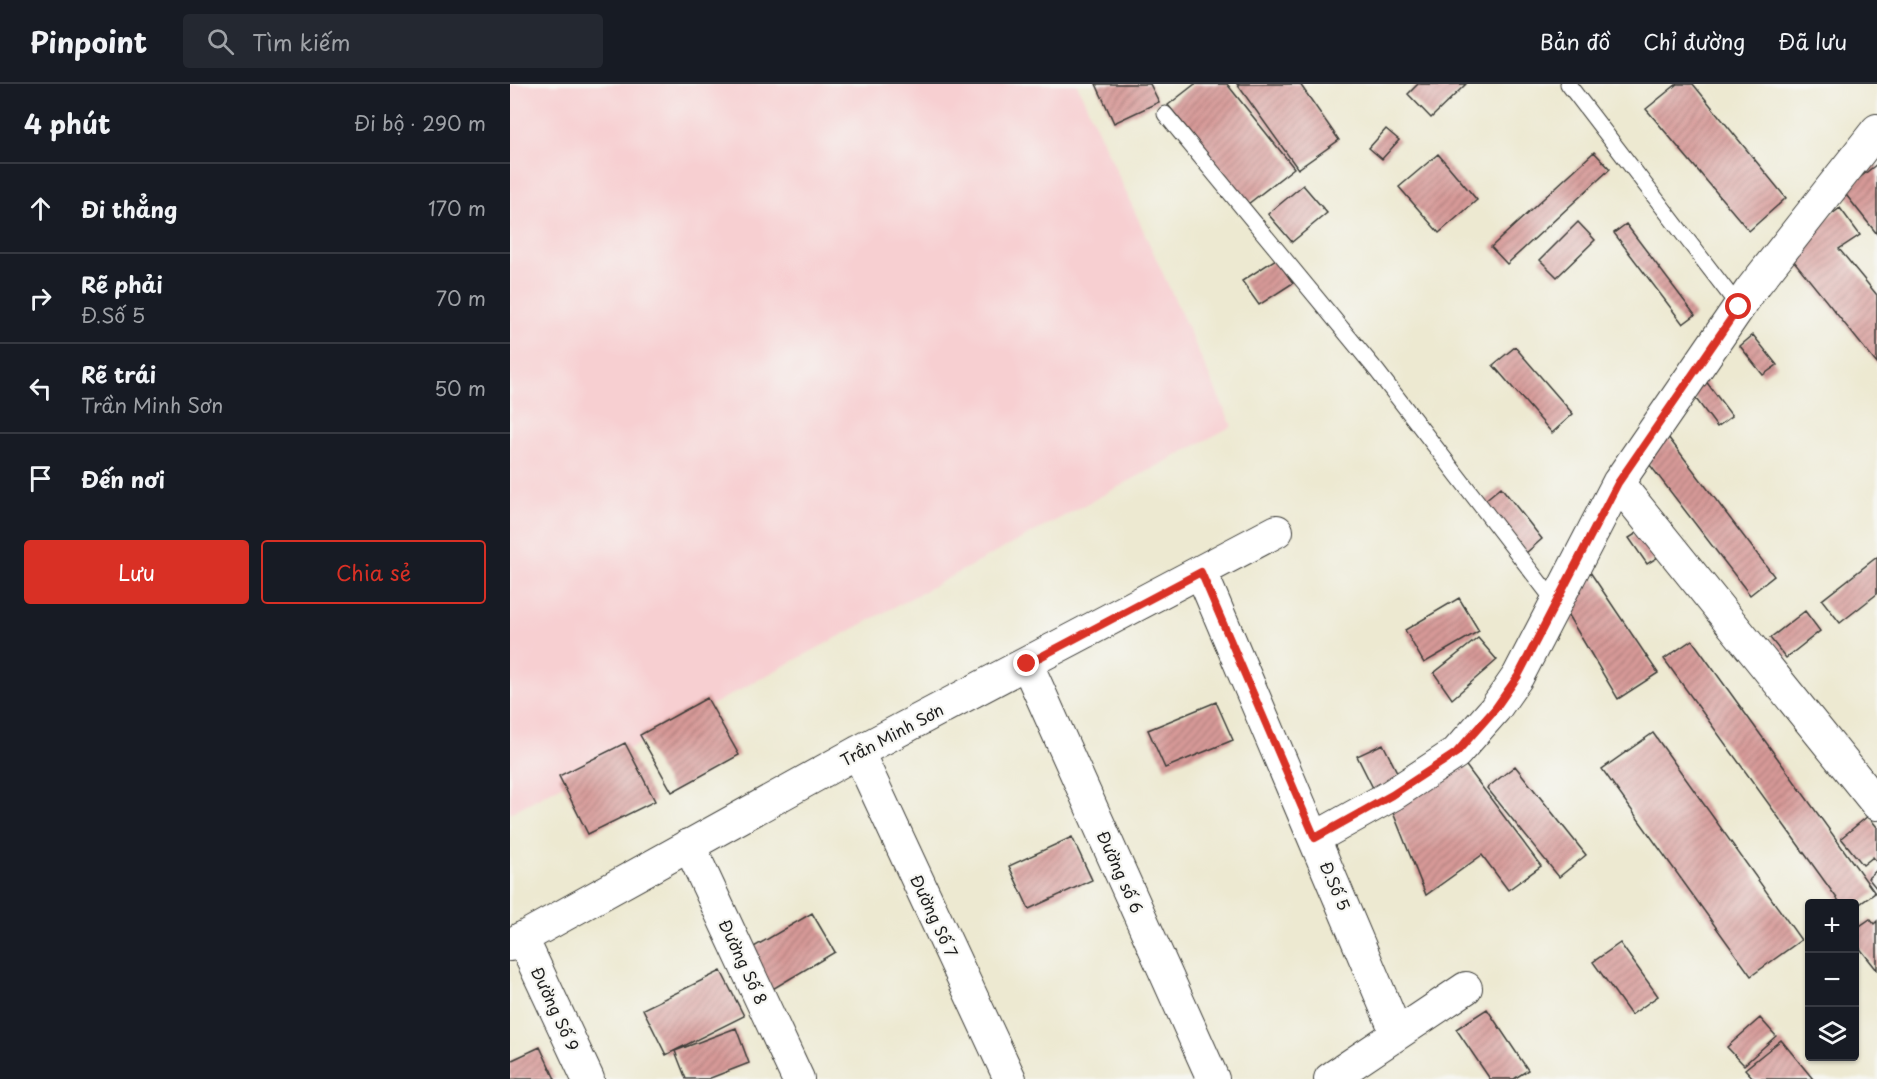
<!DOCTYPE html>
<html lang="vi">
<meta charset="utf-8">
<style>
:root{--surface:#171b24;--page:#242831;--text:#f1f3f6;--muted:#9ea1a6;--line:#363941;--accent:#d93025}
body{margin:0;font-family:"Playpen Sans",sans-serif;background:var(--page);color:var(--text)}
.controls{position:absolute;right:18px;bottom:18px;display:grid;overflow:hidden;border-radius:6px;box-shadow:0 2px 4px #0004}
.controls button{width:54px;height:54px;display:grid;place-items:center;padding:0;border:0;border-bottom:2px solid var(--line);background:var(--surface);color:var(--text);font:30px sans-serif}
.stop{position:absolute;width:18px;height:18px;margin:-14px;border:4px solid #d93025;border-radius:50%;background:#fff}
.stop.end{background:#d93025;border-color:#fff;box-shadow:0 2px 6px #0008}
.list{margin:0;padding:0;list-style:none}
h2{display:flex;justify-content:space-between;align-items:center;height:78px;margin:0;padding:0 24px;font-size:26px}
h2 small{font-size:20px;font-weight:400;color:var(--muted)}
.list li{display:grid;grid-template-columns:39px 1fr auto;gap:18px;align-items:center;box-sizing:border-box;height:90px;padding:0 24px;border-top:2px solid var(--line)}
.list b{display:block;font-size:22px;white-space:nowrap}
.list p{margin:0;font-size:20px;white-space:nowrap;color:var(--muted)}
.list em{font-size:20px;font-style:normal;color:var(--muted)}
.actions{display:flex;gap:12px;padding:18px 24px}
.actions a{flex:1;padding:14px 0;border:2px solid var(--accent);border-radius:6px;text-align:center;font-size:21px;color:var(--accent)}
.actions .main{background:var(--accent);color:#fff}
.icon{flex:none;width:33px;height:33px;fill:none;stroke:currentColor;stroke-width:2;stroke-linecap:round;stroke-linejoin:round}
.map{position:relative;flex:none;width:1367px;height:995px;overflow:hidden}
header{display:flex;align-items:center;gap:36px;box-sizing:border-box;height:84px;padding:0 30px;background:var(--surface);border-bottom:2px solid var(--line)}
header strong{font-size:28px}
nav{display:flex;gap:33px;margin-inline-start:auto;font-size:21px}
.search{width:420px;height:54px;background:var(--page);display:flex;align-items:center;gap:15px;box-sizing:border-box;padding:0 21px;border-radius:6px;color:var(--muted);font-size:22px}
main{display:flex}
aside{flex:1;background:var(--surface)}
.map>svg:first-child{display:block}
.built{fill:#f7cfd1}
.building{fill:url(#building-hatch)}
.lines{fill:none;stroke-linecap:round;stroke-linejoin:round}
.service-casing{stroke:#3b3b37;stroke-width:17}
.minor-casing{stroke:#3b3b37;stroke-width:34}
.service{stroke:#fff;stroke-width:15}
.minor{stroke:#fff;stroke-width:32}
.route{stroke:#d93025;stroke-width:8}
.labels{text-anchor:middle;stroke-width:4.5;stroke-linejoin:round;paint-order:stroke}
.street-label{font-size:16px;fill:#1c1c1c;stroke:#f6f6f2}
</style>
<header>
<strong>Pinpoint</strong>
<div class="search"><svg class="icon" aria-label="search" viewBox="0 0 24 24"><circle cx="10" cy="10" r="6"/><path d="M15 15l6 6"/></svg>Tìm kiếm</div>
<nav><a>Bản đồ</a><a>Chỉ đường</a><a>Đã lưu</a></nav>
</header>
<main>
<aside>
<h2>4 phút<small>Đi bộ · 290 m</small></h2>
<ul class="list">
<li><svg class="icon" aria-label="ahead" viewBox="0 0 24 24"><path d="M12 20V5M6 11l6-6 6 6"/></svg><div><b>Đi thẳng</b></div><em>170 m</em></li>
<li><svg class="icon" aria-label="right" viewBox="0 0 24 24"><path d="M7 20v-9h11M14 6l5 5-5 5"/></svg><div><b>Rẽ phải</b><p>Đ.Số 5</p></div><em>70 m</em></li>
<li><svg class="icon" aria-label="left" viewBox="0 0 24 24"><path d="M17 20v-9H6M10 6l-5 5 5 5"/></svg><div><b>Rẽ trái</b><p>Trần Minh Sơn</p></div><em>50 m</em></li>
<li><svg class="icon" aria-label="arrive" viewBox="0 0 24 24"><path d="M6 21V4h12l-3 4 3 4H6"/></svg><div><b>Đến nơi</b></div></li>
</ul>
<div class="actions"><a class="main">Lưu</a><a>Chia sẻ</a></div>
</aside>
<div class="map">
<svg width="1367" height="995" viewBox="0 0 1367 995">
<defs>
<pattern id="building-hatch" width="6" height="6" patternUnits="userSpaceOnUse" patternTransform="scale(1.5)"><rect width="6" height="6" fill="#d79a98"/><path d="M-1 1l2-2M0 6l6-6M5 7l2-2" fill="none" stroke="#ae7d7b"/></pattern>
</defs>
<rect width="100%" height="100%" fill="#f6f6f2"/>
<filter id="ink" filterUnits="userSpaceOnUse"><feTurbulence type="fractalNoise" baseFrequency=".0167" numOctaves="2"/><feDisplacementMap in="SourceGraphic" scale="12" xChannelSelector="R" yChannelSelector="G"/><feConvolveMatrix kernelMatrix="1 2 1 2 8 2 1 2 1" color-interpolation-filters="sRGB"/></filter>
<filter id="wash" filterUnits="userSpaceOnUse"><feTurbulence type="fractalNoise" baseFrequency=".008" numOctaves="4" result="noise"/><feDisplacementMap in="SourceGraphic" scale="24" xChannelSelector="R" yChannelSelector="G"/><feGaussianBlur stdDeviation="1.35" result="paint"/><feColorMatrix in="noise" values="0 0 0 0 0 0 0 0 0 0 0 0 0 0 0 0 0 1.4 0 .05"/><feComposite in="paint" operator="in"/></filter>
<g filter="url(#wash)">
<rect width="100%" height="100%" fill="#ede9d1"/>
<path class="built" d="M0 0H567L722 342 0 729Z"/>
<g id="blocks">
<path class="building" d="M586 0H640L649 18 604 39Z
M685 0H717L784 84 738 120 658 21Z
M727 0H790L829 56 788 85Z
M908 0H956L921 34 898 10Z
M1167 0H1183L1276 114 1239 147 1136 25Z
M876 45 889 56 872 75 859 64Z
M1084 68 1100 85 997 180 981 163Z
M928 70 967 116 929 149 889 103Z
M1367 80V150L1333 107Z
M793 101 817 129 782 158 758 130Z
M1330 124 1350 151 1329 165 1367 211V280L1275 166Z
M1068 138 1085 156 1047 193 1030 176Z
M1116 140 1185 231 1173 240 1104 149Z
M766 175 783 199 749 221 732 197Z
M1243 251 1267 281 1253 291 1230 262Z
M1005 263 1063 330 1042 349 983 281Z
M1195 296 1222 332 1207 343 1180 307Z
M1158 353 1264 492 1240 511 1133 372Z
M991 403 1032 455 1016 469 974 417Z
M1135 444 1153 470 1137 480 1119 454Z
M1367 473V510L1330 539 1312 516Z
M1078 485 1148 589 1108 615 1053 523Z
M949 514 969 547 914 579 895 546Z
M1295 527 1310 547 1276 574 1260 554Z
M968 554 987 576 942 615 924 589Z
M1182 556 1365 809 1344 824V820H1331L1154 575Z
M197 614 229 671 162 708 130 651Z
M706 618 723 656 655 684 638 646Z
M1143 649 1291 856 1241 892 1092 685Z
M115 659 145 717 78 750 49 692Z
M873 660 892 698 866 710 847 672Z
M948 671 1031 782 998 806 972 771 916 811 880 721Z
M1005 682 1076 771 1049 793 977 704Z
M1358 732 1367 743V778L1363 773 1353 781 1331 754Z
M562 753 582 796 519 825 499 782Z
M1367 786V805L1358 794Z
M302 829 325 868 261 906 237 867Z
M1360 835 1364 840 1367 837V886L1344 857V846Z
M1110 859 1148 912 1121 931 1083 878Z
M211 887 234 932 156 971 133 925Z
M977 925 1018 986 1004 995H980L946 945Z
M1250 934 1266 952 1234 981 1217 963Z
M226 944 239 979 198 995H176L165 967Z
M1271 956 1303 995H1244L1235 985Z
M30 963 45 995H0V977Z"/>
</g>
</g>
<g filter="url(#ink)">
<use href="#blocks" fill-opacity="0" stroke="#3b3b37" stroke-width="1.5"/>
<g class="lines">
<g class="service-casing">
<path id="service" d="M1058 0 1229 223
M655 30 867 287 1044 517"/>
</g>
<g class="minor-casing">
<path id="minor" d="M1108 399 1367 720
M691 488 887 950
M517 580 703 995
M348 668 500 995
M805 754 882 711 946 669 985 625 1008 592 1108 399 1240 207 1367 46
M179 761 288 995
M12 854 78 995
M0 861 348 668 767 447
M820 995 956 904"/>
</g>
<use href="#service" class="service"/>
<use href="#minor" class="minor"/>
</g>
</g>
<g class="lines" filter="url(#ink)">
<path class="route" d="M517 580 691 488 805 754 882 711 946 669 985 625 1008 592 1108 399 1229 223"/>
</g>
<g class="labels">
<g class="street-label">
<text transform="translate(382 651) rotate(-28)" y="6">Trần Minh Sơn</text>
<text transform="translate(610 788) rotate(66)" y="6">Đường số 6</text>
<text transform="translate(825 802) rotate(67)" y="6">Đ.Số 5</text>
<text transform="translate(424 832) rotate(65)" y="6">Đường Số 7</text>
<text transform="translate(233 878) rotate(65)" y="6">Đường Số 8</text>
<text transform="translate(45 925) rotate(65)" y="6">Đường Số 9</text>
</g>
</g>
</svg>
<div class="controls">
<button>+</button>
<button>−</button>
<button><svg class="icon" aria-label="layers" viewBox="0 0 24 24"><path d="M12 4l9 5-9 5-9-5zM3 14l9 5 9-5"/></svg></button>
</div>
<div class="stop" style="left:1229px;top:223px"></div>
<div class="stop end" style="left:517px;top:580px"></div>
</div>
</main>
